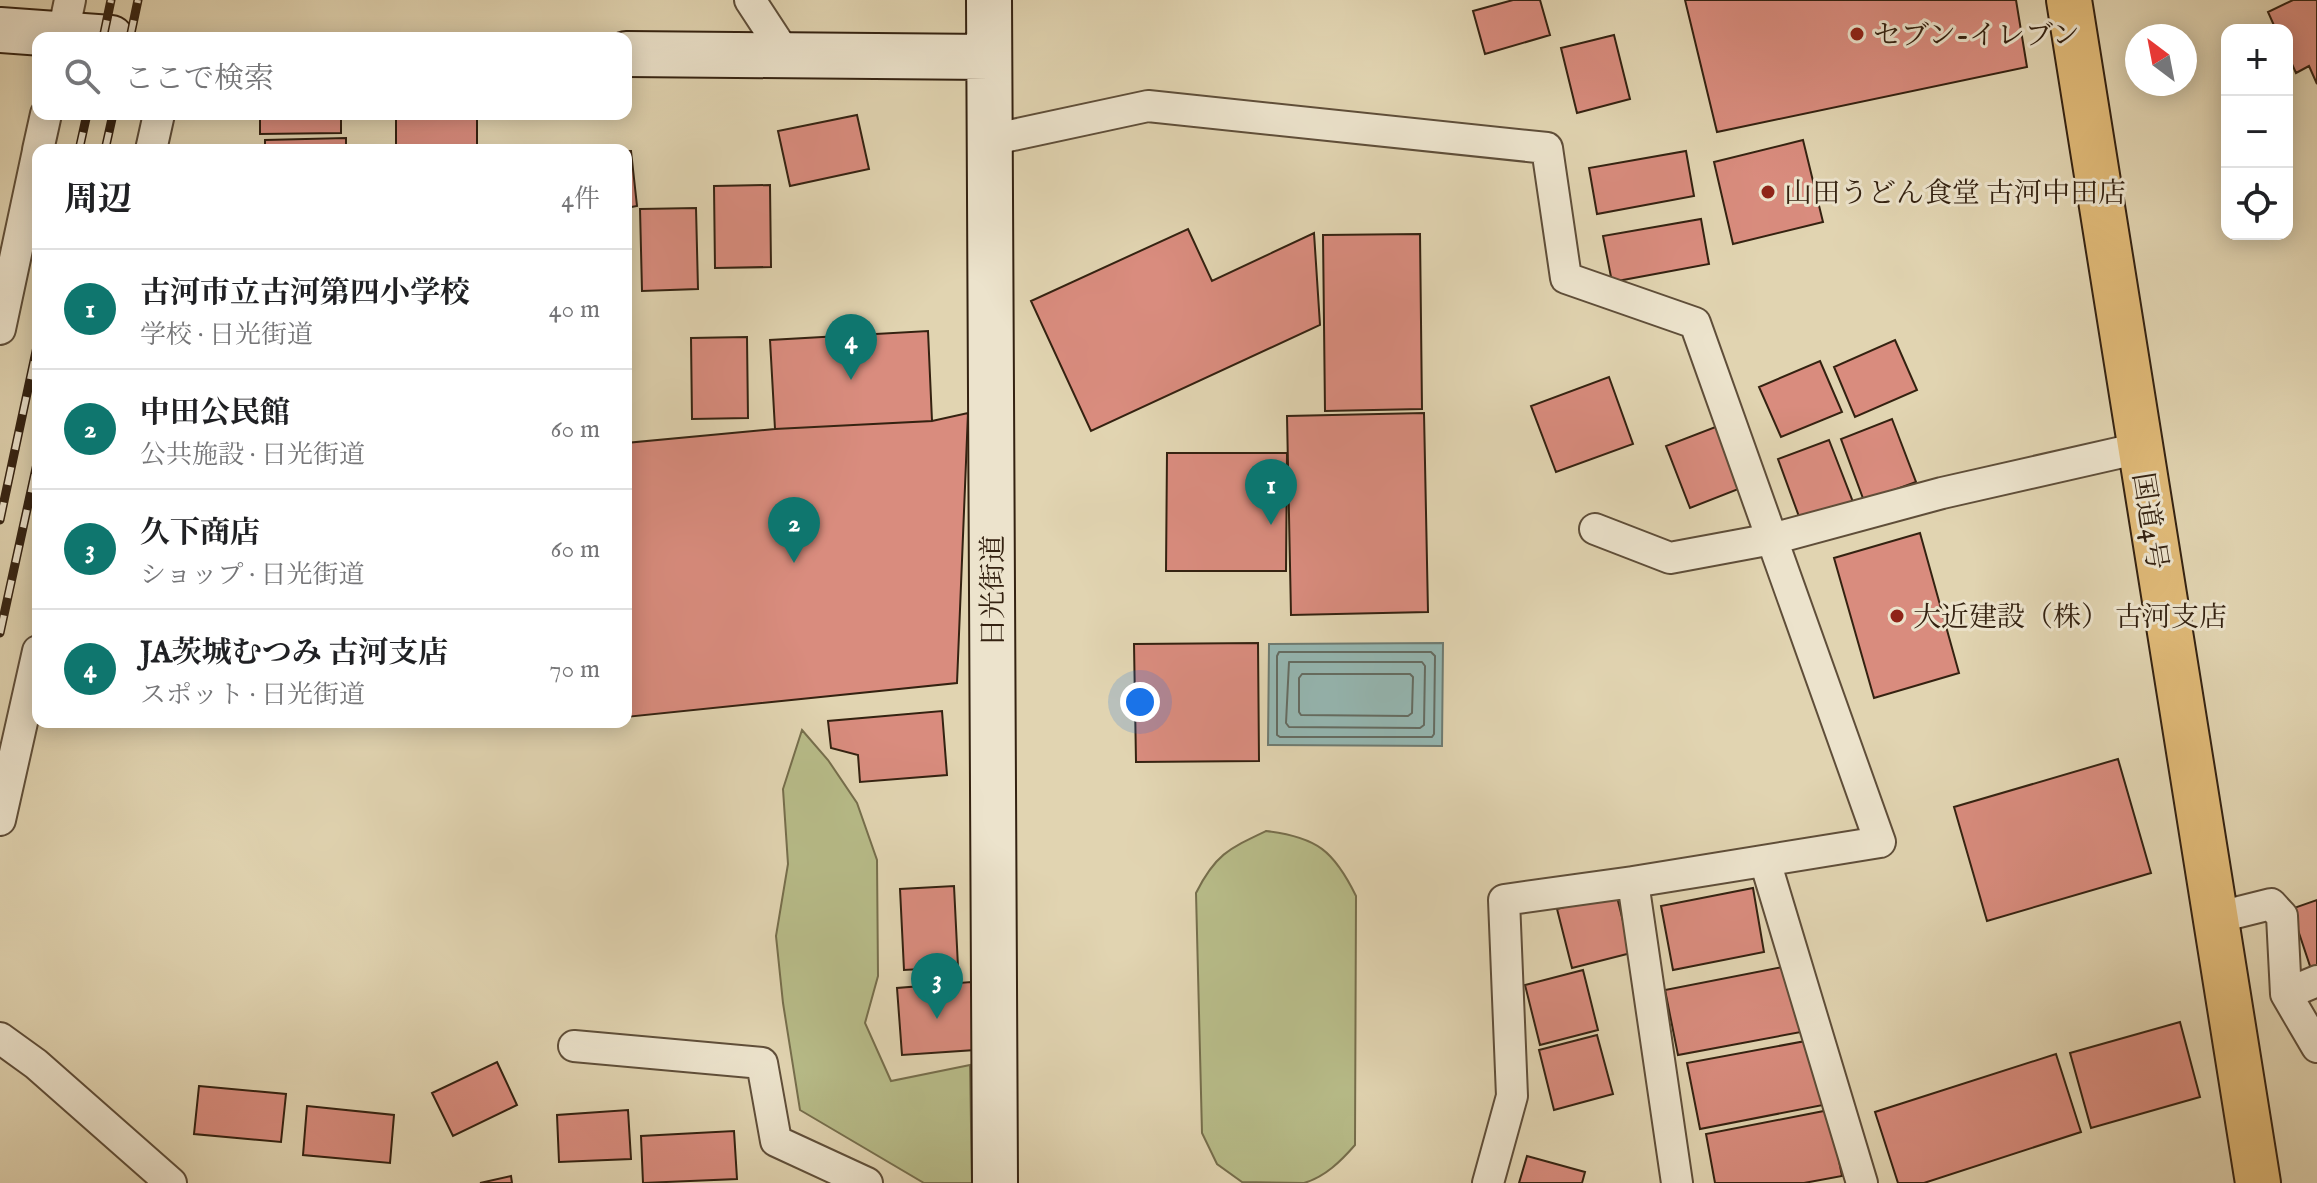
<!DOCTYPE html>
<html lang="ja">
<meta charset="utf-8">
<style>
:root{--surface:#fff;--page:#f2f2f2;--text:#202124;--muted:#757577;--line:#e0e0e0;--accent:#0f766e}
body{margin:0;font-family:"IM FELL English","Noto Serif JP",serif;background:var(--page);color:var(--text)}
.controls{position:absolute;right:24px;top:24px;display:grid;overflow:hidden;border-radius:16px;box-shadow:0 4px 20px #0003}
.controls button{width:72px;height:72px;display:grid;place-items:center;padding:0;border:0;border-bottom:2px solid var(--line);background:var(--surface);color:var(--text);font:40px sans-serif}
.compass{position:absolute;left:2125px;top:24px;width:72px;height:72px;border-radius:50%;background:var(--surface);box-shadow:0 4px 20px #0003;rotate:328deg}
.you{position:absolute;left:1140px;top:702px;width:28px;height:28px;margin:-20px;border:6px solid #fff;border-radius:50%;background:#1a73e8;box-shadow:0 0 0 12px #1a73e833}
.badge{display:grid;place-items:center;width:52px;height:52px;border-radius:50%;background:var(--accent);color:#fff;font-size:26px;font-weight:700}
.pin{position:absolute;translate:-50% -66px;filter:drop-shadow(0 2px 4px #0008)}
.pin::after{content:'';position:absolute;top:42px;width:28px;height:24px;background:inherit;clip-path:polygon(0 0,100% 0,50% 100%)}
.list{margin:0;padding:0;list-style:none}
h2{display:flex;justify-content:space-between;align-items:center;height:104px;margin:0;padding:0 32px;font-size:34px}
h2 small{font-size:26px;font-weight:400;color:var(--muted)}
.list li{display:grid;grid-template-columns:52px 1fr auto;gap:24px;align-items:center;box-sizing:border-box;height:120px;padding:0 32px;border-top:2px solid var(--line)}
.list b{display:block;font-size:30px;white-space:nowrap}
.list p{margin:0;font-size:26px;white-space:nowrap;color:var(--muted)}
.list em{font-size:26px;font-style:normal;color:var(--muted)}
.icon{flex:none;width:44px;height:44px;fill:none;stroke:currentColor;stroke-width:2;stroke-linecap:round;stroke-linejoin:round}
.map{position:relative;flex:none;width:2317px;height:1183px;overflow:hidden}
.search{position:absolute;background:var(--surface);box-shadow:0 4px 20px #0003;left:32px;top:32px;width:600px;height:88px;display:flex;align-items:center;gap:20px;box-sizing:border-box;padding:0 28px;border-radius:16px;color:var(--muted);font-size:30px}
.panel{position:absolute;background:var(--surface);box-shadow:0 4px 20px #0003;left:32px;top:144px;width:600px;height:584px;border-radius:16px}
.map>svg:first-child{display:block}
.green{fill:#b7bb88;stroke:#766e4c;stroke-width:2}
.water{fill:#95b7b2;stroke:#6e7b72;stroke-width:2}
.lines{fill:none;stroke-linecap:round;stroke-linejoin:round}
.shore{stroke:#646c62;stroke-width:2}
.building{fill:#d98c7e;stroke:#342211;stroke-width:2}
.street-casing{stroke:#5f4e39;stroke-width:34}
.secondary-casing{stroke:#342211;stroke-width:48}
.highway-casing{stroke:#342211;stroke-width:48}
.street{stroke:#ece3cc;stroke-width:30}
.secondary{stroke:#ece3cc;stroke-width:44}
.highway{stroke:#e0ba78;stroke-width:44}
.rail-casing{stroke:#342211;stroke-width:9}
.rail{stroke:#ece3cc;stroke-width:6;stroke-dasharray:18;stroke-linecap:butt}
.poi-dot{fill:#8f2418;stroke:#ece3cc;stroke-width:3}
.labels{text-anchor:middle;stroke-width:6;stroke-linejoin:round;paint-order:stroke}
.poi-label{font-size:28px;fill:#342211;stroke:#ece3cc;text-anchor:start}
.street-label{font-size:28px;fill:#342211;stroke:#ece3cc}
</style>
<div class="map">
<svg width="2317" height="1183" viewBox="0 0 2317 1183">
<rect width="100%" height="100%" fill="#e1d4b1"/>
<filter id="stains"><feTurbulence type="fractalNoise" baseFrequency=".0025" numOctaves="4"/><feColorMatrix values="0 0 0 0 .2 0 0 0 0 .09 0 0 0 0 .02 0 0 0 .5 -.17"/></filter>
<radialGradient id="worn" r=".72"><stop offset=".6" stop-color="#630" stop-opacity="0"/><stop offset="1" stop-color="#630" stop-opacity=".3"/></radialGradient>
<path class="green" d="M802 730 828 760 857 803 877 860 878 976 865 1023 891 1081 970 1065 972 1183H924L800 1110 783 1003 776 936 788 864 783 789Z
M1266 831C1317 837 1334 851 1356 896L1355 1145C1341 1161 1325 1177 1304 1183L1242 1182 1217 1164 1202 1133 1196 893C1215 855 1228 849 1266 831Z"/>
<path class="water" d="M1443 643 1442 746 1268 745 1269 644Z"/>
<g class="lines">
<path class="shore" d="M1431 652 1435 656 1434 734 1432 737H1280L1277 735V656L1279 652Z
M1289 662H1422L1425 666 1424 725 1420 728 1289 727 1286 723Z
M1302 674H1410L1413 677 1412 713 1408 716 1301 715 1299 712V678Z"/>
</g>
<path class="building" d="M1513 0H1540L1550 35 1485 54 1473 11Z
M1685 0H2016L2027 67 1717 132Z
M2293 0H2317V84L2309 66 2296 73 2287 53V30H2276L2268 12Z
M1614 35 1630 99 1577 113 1561 48Z
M260 114H341V133L260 134Z
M396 114H477V150H396Z
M857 115 869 169 790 186 778 131Z
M346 138V150H265V140Z
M1803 140 1823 222 1733 244 1714 162Z
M626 151H631L637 206 626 208Z
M1686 151 1694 196 1597 214 1589 168Z
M770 185 771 267 715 268 714 186Z
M696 208 698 289 642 291 640 209Z
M1701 219 1709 264 1612 282 1603 236Z
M1188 229 1212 281 1314 233 1320 325 1091 431 1031 301Z
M1420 234 1422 409 1325 411 1323 235Z
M928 331 932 421 775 429 770 340Z
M747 337 748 418 692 419 691 338Z
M1895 340 1917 390 1855 417 1834 367Z
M1820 361 1842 412 1781 437 1759 387Z
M1609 377 1633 444 1556 472 1531 406Z
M968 413 957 683 626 717V443L775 429 932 421Z
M1424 413 1428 612 1291 615 1287 416Z
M1892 419 1916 482 1864 501 1841 439Z
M1718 426 1741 488 1690 508 1666 446Z
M1829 440 1853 502 1801 522 1778 459Z
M1167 453H1287L1286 571H1166Z
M1920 533 1959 673 1874 698 1834 558Z
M1258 643 1259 761 1136 762 1134 644Z
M942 711 947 775 860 782 858 755 831 748 828 721Z
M2118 759 2151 873 1987 921 1954 807Z
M954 886 958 967 904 970 900 889Z
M1753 888 1764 952 1673 970 1661 906Z
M1616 893 1631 953 1572 968 1557 909Z
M2317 900V967L2311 969 2291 909Z
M1788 966 1801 1032 1678 1055 1665 990Z
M1583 970 1598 1030 1540 1045 1525 985Z
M971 982 975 1050 902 1055 897 988Z
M2180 1022 2200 1097 2091 1128 2070 1053Z
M1597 1035 1613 1094 1554 1110 1539 1050Z
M1811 1040 1823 1105 1700 1129 1687 1063Z
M2056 1054 2081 1132 1924 1183H1898L1875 1112Z
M497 1062 517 1105 453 1136 432 1093Z
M199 1086 286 1094 281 1142 194 1134Z
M307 1106 394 1115 390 1163 303 1155Z
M628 1110 631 1159 559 1162 557 1115Z
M1829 1110 1842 1176 1804 1183H1715L1706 1134Z
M734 1131 737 1179 643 1183 641 1136Z
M1527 1156 1585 1172 1582 1183H1519Z
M511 1176 512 1183H480Z"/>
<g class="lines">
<g class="street-casing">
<path id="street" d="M750 0 786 55
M62 38 70 0
M990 140 1148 106 1547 148 1566 278 1695 323 1880 842 1633 882 1677 1183
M38 150 46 114
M151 150 159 114
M0 329 38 151
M1595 529 1670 558 1772 539 1942 493 2140 448
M0 820 38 651
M1765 861 1862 1183
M2215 918 2271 904 2282 916 2286 994 2317 1047
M2286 994 2317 981
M0 1038 36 1064 171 1183
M574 1046 762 1063 776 1141 867 1183
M1488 1183 1512 1096 1504 900 1633 882"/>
</g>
<g class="secondary-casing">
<path id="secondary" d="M989 0 995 1183
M0 30 111 38
M626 54 989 57"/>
</g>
<g class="highway-casing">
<path id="highway" d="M2069 0 2258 1183"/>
</g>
<use href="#street" class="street"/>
<use href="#secondary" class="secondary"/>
<use href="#highway" class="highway"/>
<g class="rail-casing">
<path id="rail" d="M103 38 111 0
M130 38 138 0
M79 150 87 114
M105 150 113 114
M0 520 38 342
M0 633 38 459"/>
</g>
<use href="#rail" class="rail"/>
</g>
<g class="poi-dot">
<circle cx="1857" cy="34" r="8"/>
<circle cx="1768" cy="192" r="8"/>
<circle cx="1897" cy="616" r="8"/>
</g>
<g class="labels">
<g class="poi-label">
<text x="1873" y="44">セブン-イレブン</text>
<text x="1784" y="202">山田うどん食堂 古河中田店</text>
<text x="1913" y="626">大近建設（株） 古河支店</text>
</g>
<g class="street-label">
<text transform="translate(2151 521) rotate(81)" y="10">国道4号</text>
<text transform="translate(992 591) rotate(-90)" y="10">日光街道</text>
</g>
</g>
<rect width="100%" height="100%" filter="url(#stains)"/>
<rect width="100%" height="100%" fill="url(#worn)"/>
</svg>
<div class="controls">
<button>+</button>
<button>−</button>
<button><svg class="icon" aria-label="locate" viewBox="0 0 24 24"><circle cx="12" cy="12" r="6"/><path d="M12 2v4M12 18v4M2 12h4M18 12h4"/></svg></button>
</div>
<svg class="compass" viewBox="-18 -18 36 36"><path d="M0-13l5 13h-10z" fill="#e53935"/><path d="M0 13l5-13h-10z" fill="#757577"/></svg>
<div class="you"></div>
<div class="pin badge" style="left:1271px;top:525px">1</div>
<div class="pin badge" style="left:794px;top:563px">2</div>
<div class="pin badge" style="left:937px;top:1019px">3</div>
<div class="pin badge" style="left:851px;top:380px">4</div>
<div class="search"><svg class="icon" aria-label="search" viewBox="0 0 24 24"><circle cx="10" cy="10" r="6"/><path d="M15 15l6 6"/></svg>ここで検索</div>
<section class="panel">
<h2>周辺<small>4件</small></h2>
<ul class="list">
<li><span class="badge">1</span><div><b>古河市立古河第四小学校</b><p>学校 · 日光街道</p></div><em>40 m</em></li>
<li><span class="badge">2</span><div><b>中田公民館</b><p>公共施設 · 日光街道</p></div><em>60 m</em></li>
<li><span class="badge">3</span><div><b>久下商店</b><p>ショップ · 日光街道</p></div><em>60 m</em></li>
<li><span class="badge">4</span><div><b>JA茨城むつみ 古河支店</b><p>スポット · 日光街道</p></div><em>70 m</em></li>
</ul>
</section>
</div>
